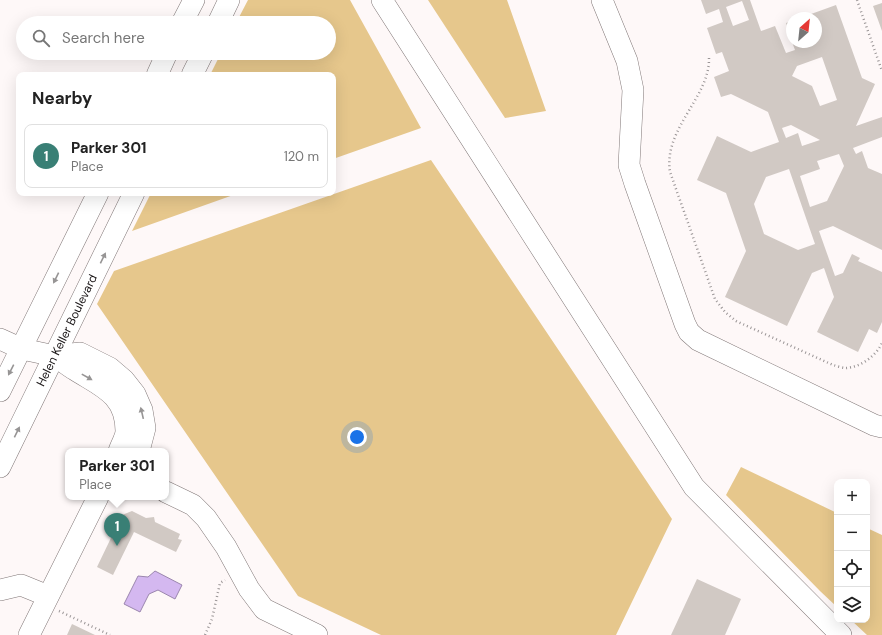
<!DOCTYPE html>
<meta charset="utf-8">
<style>
:root{--surface:#fff;--page:#f6f6f6;--text:#222;--muted:#767676;--line:#e0e0e0;--accent:#397f75}
body{margin:0;font-family:"DM Sans",sans-serif;background:var(--page);color:var(--text)}
.controls{position:absolute;right:12px;bottom:12px;display:grid;overflow:hidden;border-radius:8px;box-shadow:0 4px 16px #0002}
.controls button{width:36px;height:36px;display:grid;place-items:center;padding:0;border:0;border-bottom:1px solid var(--line);background:var(--surface);color:var(--text);font:20px sans-serif}
.compass{position:absolute;left:786px;top:12px;width:36px;height:36px;border-radius:50%;background:var(--surface);box-shadow:0 4px 16px #0002;rotate:27deg}
.you{position:absolute;left:357px;top:437px;width:14px;height:14px;margin:-10px;border:3px solid #fff;border-radius:50%;background:#1a73e8;box-shadow:0 0 0 6px #1a73e833}
.badge{display:grid;place-items:center;width:26px;height:26px;border-radius:50%;background:var(--accent);color:#fff;font-size:13px;font-weight:700}
.pin{position:absolute;translate:-50% -33px;filter:drop-shadow(0 1px 2px #0008)}
.pin::after{content:'';position:absolute;top:21px;width:14px;height:12px;background:inherit;clip-path:polygon(0 0,100% 0,50% 100%)}
.popup{position:absolute;left:65px;top:448px;width:104px;height:52px;box-sizing:border-box;display:grid;place-content:center;border-radius:8px;background:var(--surface);filter:drop-shadow(0 1px 3px #0005);font-size:13px;white-space:nowrap;color:var(--muted)}
.popup b{font-size:15px;color:var(--text)}
.popup::after{content:'';position:absolute;left:50%;top:100%;margin-left:-8px;border:8px solid transparent;border-top-color:var(--surface)}
.list{margin:0;padding:0;list-style:none}
h2{display:flex;justify-content:space-between;align-items:center;height:52px;margin:0;padding:0 16px;font-size:17px}
h2 small{font-size:13px;font-weight:400;color:var(--muted)}
.list li{display:grid;grid-template-columns:26px 1fr auto;gap:12px;align-items:center;box-sizing:border-box;height:64px;margin:0 8px 8px;padding:0 8px;border:1px solid var(--line);border-radius:8px}
.list b{display:block;font-size:15px;white-space:nowrap}
.list p{margin:0;font-size:13px;white-space:nowrap;color:var(--muted)}
.list em{font-size:13px;font-style:normal;color:var(--muted)}
.icon{flex:none;width:22px;height:22px;fill:none;stroke:currentColor;stroke-width:2;stroke-linecap:round;stroke-linejoin:round}
.map{position:relative;flex:none;width:882px;height:635px;overflow:hidden}
.search{position:absolute;background:var(--surface);box-shadow:0 4px 16px #0002;left:16px;top:16px;width:320px;height:44px;display:flex;align-items:center;gap:10px;box-sizing:border-box;padding:0 14px;border-radius:22px;color:var(--muted);font-size:15px}
.panel{position:absolute;background:var(--surface);box-shadow:0 4px 16px #0002;left:16px;top:72px;width:320px;height:124px;border-radius:8px}
.map>svg:first-child{display:block}
.forest{fill:#e6c78c}
.water{fill:#d4b8f0;stroke:#9b86ae}
.building{fill:#d1c9c4;fill-rule:evenodd}
.lines{fill:none;stroke-linecap:round;stroke-linejoin:round}
.minor-casing{stroke:#807777;stroke-width:22}
.path{stroke:#9b9697;stroke-width:2.5;stroke-dasharray:1 3;stroke-linecap:butt}
.minor{stroke:#fff;stroke-width:21}
.oneway{fill:#979595}
.labels{text-anchor:middle;stroke-width:3;stroke-linejoin:round;paint-order:stroke}
.street-label{font-size:12px;fill:#171314;stroke:#fef8f8}
</style>
<div class="map">
<svg width="882" height="635" viewBox="0 0 882 635">
<rect width="100%" height="100%" fill="#fef8f8"/>
<path class="forest" d="M248 0H350L421 128 333 159V75H210L221 53H329V23H236Z
M428 0H507L546 111 505 118Z
M431 160 672 519 616 635H381L298 596 97 304 114 271Z
M151 193H239L132 231Z
M741 467 837 513V607L820 591 726 495Z
M867 528 882 535V635H867L851 620H867Z"/>
<path class="water" d="M155 571 182 585 175 599 158 590 149 594 140 612 124 604 138 576 148 577Z"/>
<path class="building" d="M701 0H750L761 31 775 26 786 53 795 50 792 42H816V18H800L836 5 862 78 875 84 856 126 882 117V137L853 148 856 154 862 151 868 168 882 174V250L833 226 819 231 835 276 843 273 852 254 860 258 858 261 882 272V322L877 333 869 329 858 352 817 332 834 297 824 268 812 273 787 326 725 297 746 251 726 193 697 180 717 136 751 152 779 142 768 112 731 94 721 97 714 77 729 71 722 52 716 54 707 28 723 22 719 9 706 14ZM742 1 749 20 733 26 726 7ZM822 57 837 100 820 106 812 86 792 76 797 66ZM791 125 820 140 802 146 798 133 786 138 782 128ZM839 154 844 166 827 201 810 207 800 176 820 169 817 161ZM789 169 815 244 798 250 764 234 754 204 766 177Z
M882 3V31L873 6Z
M792 21V40L786 23Z
M132 511 146 518 154 517 155 522 180 534 178 539 182 540 176 552 134 532 113 575 97 567 122 515Z
M697 579 741 599 725 635H671Z
M72 624 95 635H67Z"/>
<g class="lines">
<g class="minor-casing">
<g id="minor">
<path d="M382 0 694 487 841 635"/>
<path d="M602 0 627 61 633 90 629 165 635 184 685 324 689 332 698 340 874 425 882 427"/>
<path d="M182 23 194 0"/>
<path d="M218 23 229 0"/>
<path d="M157 75 167 53"/>
<path d="M192 75 203 53"/>
<path d="M0 339 22 349 55 356 80 353 110 368 124 380 135 394 142 410 145 428 139 451"/>
<path d="M55 356C61 360 68 366 75 370 100 386 126 394 126 431 126 437 121 445 119 451"/>
<path d="M0 391 98 193"/>
<path id="s1" d="M0 467 134 193"/>
<path d="M166 492 193 505 206 518 226 547 249 589 264 609 317 635"/>
<path d="M0 590 21 585 48 596"/>
<path d="M29 635 98 497"/>
</g>
</g>
<path class="path" d="M857 0 882 71
M709 58C710 97 663 129 670 172L715 299 725 312 736 321 833 365C837 366 842 368 846 368 861 367 876 356 882 343
M59 611 110 635
M205 635 212 619 220 583 225 580"/>
<use href="#minor" class="minor"/>
</g>
<defs><path id="oneway-solid" d="M-6-.8H1V-3.2L6.5 0L1 3.2V.8H-6Z"/></defs>
<g class="oneway">
<use href="#oneway-solid" transform="translate(103 258) rotate(-64)"/>
<use href="#oneway-solid" transform="translate(56 278) rotate(116)"/>
<use href="#oneway-solid" transform="translate(11 370) rotate(117)"/>
<use href="#oneway-solid" transform="translate(87 377) rotate(29)"/>
<use href="#oneway-solid" transform="translate(142 413) rotate(-103)"/>
<use href="#oneway-solid" transform="translate(17 432) rotate(-64)"/>
</g>
<g class="labels">
<g class="street-label">
<text dy="4" stroke="none"><textPath href="#s1" startOffset="152">Helen Keller Boulevard</textPath></text>
</g>
</g>
</svg>
<div class="controls">
<button>+</button>
<button>−</button>
<button><svg class="icon" aria-label="locate" viewBox="0 0 24 24"><circle cx="12" cy="12" r="6"/><path d="M12 2v4M12 18v4M2 12h4M18 12h4"/></svg></button>
<button><svg class="icon" aria-label="layers" viewBox="0 0 24 24"><path d="M12 4l9 5-9 5-9-5zM3 14l9 5 9-5"/></svg></button>
</div>
<svg class="compass" viewBox="-18 -18 36 36"><path d="M0-13l5 13h-10z" fill="#e53935"/><path d="M0 13l5-13h-10z" fill="#767676"/></svg>
<div class="you"></div>
<div class="pin badge" style="left:117px;top:546px">1</div>
<div class="popup"><b>Parker 301</b>Place</div>
<div class="search"><svg class="icon" aria-label="search" viewBox="0 0 24 24"><circle cx="10" cy="10" r="6"/><path d="M15 15l6 6"/></svg>Search here</div>
<section class="panel">
<h2>Nearby<small></small></h2>
<ul class="list">
<li><span class="badge">1</span><div><b>Parker 301</b><p>Place</p></div><em>120 m</em></li>
</ul>
</section>
</div>
